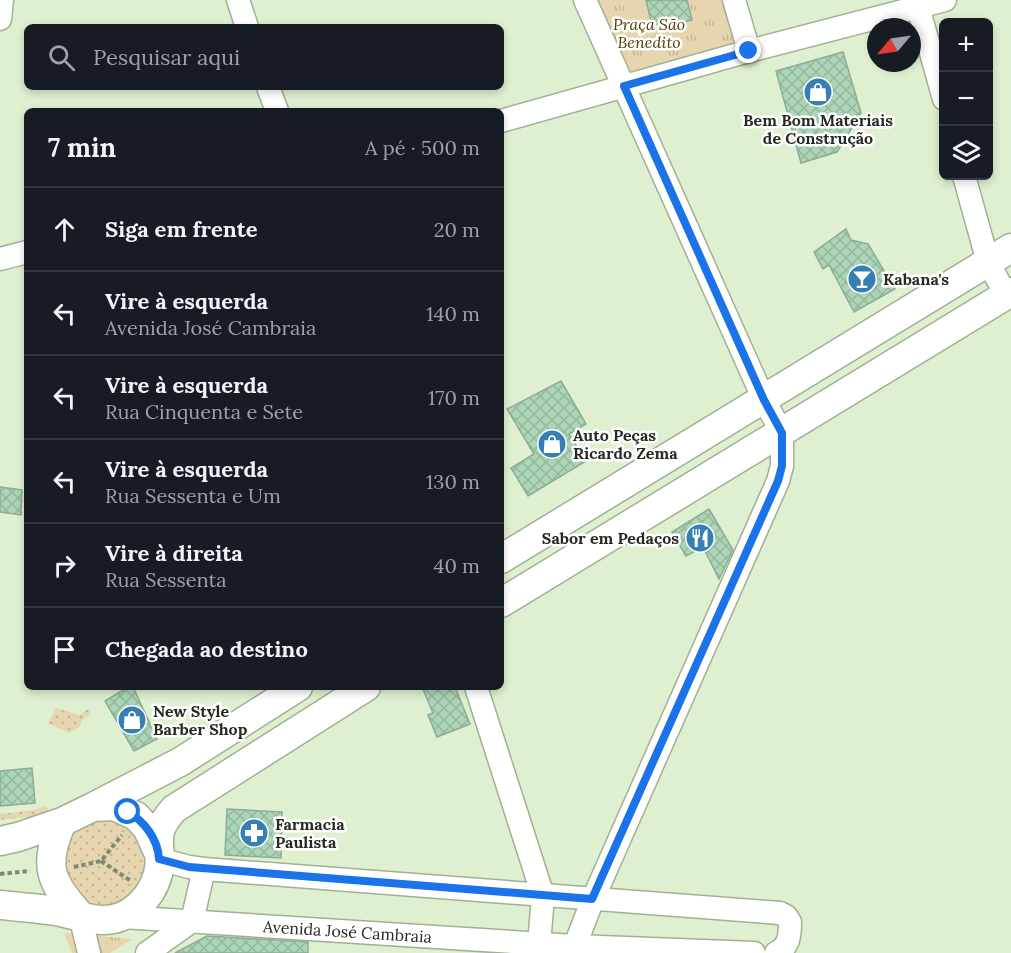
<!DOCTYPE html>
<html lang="pt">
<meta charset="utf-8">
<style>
:root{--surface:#171b24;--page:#20242c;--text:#f1f3f6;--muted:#9ea1a6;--line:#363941}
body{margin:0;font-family:Lora,serif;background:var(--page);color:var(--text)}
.controls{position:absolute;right:18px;top:18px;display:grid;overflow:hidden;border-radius:9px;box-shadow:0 3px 9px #0003}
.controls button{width:54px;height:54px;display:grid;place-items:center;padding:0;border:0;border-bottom:2px solid var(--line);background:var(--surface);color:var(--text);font:30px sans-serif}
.compass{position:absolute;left:867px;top:18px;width:54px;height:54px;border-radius:50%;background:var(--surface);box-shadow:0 3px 9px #0003;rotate:241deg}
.stop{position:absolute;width:18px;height:18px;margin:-14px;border:4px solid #1a73e8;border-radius:50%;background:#fff}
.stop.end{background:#1a73e8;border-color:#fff;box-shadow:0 2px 6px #0008}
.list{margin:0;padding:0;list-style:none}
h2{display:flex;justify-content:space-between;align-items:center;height:78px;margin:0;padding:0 24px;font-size:26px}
h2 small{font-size:20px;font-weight:400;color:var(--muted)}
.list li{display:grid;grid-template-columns:39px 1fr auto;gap:18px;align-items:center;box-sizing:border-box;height:84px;padding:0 24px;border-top:2px solid var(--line)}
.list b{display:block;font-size:22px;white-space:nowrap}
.list p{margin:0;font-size:20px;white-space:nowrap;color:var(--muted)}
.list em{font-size:20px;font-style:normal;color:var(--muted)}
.icon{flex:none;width:33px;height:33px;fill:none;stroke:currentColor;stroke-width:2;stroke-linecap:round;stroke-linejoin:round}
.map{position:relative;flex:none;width:1011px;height:953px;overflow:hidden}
.search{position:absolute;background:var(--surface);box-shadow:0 3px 9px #0003;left:24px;top:24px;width:480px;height:66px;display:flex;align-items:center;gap:15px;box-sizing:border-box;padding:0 21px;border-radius:9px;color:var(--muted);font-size:22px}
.panel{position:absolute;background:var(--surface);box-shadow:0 3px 9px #0003;left:24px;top:108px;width:480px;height:582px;border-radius:9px}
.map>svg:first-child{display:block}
.grass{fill:url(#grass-dots)}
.park{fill:url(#park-tufts)}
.building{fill:url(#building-cross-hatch);stroke:#8fab96;stroke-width:1.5}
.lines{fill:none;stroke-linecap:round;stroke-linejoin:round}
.minor-casing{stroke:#a1b093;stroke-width:25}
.major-casing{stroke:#a1b093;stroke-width:31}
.path{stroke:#7e8974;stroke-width:4;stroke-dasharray:4.5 3;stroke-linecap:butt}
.minor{stroke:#fff;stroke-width:22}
.major{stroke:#fff;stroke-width:28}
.route{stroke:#1a73e8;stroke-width:8}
.labels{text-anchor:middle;stroke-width:5;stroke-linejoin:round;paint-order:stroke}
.park-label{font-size:16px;font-style:italic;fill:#513c05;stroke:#fff}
.poi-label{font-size:16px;font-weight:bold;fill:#252b20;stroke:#fff;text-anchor:start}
.street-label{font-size:16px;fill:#252b20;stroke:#fff}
</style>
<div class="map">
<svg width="1011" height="953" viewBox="0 0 1011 953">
<defs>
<pattern id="grass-dots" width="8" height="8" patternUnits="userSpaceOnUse" patternTransform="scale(1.5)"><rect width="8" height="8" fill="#e6d5af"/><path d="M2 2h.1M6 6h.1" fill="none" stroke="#c5b796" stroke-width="1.8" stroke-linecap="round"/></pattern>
<pattern id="park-tufts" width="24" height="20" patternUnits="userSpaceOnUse" patternTransform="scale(1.5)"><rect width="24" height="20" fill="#e6d5af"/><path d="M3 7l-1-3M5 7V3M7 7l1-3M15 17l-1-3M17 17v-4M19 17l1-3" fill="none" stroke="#c5b796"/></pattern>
<pattern id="building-cross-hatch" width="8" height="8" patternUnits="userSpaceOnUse" patternTransform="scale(1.5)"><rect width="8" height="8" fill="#acd5b7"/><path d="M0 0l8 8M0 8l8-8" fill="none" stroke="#94b79d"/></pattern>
</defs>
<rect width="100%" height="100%" fill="#dff0d1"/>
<path class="grass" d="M56 708 79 715 88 709 91 715 81 721 80 727 69 733 48 723Z
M45 806 48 808 47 812 36 816 0 820V814L34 810Z
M102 816 135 828 149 860 137 892 122 902 105 906 88 903 63 879 62 845 71 830Z"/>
<path class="park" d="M597 0H726L739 42 630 73Z
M64 933 133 939 110 953H72Z"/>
<path class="building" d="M646 0H687L692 20 653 30Z
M843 52 861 113 837 152 801 163 776 71Z
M846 229 851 240 868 244 895 289 854 312 829 265 823 269 814 252Z
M561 381 586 424 569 434 586 461 528 496 511 468 534 454 507 409Z
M0 487 22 490 21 515 0 512Z
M709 509 733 550 719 579 703 547 686 556 672 532Z
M128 687H133L157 739 134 751 105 701Z
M422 687H455L470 724 437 737 428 715 433 713Z
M32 768 35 803 0 806V771Z
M227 809 282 812 281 858 225 855Z
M207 936 308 942V953H175Z"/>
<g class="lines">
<g class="minor-casing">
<g id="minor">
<path d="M238 0 247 27"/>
<path d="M734 0 749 51"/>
<path d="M918 7 944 99"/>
<path d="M0 19 2 0"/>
<path d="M268 87 277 111"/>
<path d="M501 121 749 51 945 0"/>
<path d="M964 176 988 262 1006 295"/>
<path d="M0 259 27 252"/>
<path d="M476 687 543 896 539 944"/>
<path d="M159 859 189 867 204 869 780 913 786 916 790 922C790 936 789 947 776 953"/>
<path d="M80 915 89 953"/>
<path id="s1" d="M122 917 575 946 754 953"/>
<path d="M147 953 192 921 204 869"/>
<path d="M572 953 593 899 778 481 782 466V433L764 400 585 0"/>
</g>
</g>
<g class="major-casing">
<path id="major" d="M501 559 1011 248
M501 603 1011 292
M93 807 180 762 298 687
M0 841 18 837 62 822
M0 905C19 907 37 908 56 911 70 914 87 919 101 920 129 921 151 899 158 874 165 844 148 838 174 809L366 687
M80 915C49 881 43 865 62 822L93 807 114 806 136 816 147 828 159 854"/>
</g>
<path class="path" d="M101 861 131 881
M74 867 101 861 122 835
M0 874 30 871"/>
<use href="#minor" class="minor"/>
<use href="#major" class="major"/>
</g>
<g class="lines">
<path class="route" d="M128 812C144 821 158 839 159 859L189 867 592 899 778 481 782 466V433L764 400 624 86 749 51"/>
</g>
<defs>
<g id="shop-disc" transform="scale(1.5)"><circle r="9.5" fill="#357fb3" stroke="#fff"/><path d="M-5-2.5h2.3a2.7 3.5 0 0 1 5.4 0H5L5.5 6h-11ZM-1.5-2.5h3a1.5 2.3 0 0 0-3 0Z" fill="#fff"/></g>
<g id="bar-disc" transform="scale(1.5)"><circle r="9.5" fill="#357fb3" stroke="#fff"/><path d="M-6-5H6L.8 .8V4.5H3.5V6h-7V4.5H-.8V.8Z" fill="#fff"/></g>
<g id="restaurant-disc" transform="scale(1.5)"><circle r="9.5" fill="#357fb3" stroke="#fff"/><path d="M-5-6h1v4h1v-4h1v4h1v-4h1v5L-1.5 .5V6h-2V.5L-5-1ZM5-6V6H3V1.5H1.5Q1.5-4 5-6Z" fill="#fff"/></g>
<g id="pharmacy-disc" transform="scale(1.5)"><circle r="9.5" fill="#357fb3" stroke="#fff"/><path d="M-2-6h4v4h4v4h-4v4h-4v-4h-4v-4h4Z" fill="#fff"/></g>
</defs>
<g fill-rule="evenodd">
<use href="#shop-disc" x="818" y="92"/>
<use href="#bar-disc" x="862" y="279"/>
<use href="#shop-disc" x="552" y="444"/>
<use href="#restaurant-disc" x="700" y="538"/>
<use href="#shop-disc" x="132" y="720"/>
<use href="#pharmacy-disc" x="254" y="833"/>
</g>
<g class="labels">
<g class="park-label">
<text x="649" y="30">Praça São<tspan x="649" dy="18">Benedito</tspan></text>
</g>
<g class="poi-label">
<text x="818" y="126" text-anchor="middle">Bem Bom Materiais<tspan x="818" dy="18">de Construção</tspan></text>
<text x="883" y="285">Kabana's</text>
<text x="573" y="441">Auto Peças<tspan x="573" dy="18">Ricardo Zema</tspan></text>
<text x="679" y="544" text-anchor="end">Sabor em Pedaços</text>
<text x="153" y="717">New Style<tspan x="153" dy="18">Barber Shop</tspan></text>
<text x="275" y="830">Farmacia<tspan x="275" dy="18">Paulista</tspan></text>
</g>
<g class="street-label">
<text dy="6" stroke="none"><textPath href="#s1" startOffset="226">Avenida José Cambraia</textPath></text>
</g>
</g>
</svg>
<div class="controls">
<button>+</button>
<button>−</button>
<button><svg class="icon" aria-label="layers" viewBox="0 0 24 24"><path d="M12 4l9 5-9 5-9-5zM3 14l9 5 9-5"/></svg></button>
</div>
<svg class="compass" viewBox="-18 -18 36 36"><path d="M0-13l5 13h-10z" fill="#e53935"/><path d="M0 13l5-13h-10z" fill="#9ea1a6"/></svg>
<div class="stop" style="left:128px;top:812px"></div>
<div class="stop end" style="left:749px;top:51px"></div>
<div class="search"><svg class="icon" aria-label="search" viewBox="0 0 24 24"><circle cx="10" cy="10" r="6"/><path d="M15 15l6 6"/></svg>Pesquisar aqui</div>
<section class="panel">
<h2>7 min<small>A pé · 500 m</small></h2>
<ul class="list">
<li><svg class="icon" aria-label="ahead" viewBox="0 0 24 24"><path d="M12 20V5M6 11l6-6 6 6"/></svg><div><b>Siga em frente</b></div><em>20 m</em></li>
<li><svg class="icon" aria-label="left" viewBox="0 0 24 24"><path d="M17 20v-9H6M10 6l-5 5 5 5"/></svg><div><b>Vire à esquerda</b><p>Avenida José Cambraia</p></div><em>140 m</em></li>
<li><svg class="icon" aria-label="left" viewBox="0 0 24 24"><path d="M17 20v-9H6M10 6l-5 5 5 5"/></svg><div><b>Vire à esquerda</b><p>Rua Cinquenta e Sete</p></div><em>170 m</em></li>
<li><svg class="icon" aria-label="left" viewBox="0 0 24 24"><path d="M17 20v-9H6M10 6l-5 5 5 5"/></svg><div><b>Vire à esquerda</b><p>Rua Sessenta e Um</p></div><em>130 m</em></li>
<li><svg class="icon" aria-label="right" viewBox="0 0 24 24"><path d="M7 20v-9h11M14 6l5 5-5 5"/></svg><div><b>Vire à direita</b><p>Rua Sessenta</p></div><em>40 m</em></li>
<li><svg class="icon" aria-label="arrive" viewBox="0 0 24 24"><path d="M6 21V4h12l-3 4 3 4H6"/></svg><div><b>Chegada ao destino</b></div></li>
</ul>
</section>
</div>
